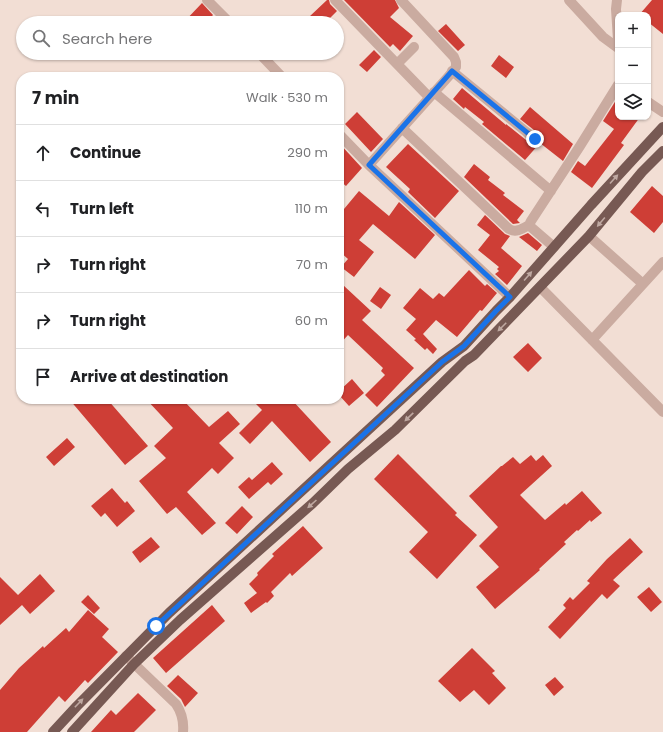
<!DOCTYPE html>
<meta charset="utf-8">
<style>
:root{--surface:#fff;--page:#f6f6f6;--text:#202124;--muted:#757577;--line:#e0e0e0}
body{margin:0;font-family:Poppins,sans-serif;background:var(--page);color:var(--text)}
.controls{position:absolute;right:12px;top:12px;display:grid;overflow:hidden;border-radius:8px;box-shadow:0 1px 3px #0004}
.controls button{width:36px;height:36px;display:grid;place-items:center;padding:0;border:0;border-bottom:1px solid var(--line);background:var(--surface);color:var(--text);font:20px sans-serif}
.stop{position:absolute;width:12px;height:12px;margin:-9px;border:3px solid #1a73e8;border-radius:50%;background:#fff}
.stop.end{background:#1a73e8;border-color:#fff;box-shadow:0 1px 4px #0008}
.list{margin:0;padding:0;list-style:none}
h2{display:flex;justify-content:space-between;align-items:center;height:52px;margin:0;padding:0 16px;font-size:17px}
h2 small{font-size:13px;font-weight:400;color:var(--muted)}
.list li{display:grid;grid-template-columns:26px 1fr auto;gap:12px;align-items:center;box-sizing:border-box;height:56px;padding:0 16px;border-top:1px solid var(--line)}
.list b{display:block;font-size:15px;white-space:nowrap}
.list em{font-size:13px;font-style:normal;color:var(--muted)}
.icon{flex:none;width:22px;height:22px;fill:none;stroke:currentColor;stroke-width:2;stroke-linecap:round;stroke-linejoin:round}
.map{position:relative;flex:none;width:663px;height:732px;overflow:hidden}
.search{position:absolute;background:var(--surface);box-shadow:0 1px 3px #0004;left:16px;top:16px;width:328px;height:44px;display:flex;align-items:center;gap:10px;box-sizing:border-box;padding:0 14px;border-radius:22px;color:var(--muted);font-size:15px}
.panel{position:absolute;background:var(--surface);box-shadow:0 1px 3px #0004;left:16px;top:72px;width:328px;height:332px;border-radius:16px}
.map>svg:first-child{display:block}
.building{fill:#ce3e36}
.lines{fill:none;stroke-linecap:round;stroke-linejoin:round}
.minor{stroke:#caaba0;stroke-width:10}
.major{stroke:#775953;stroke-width:10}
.oneway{fill:#bfa8a1}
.route{stroke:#1a73e8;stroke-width:5}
</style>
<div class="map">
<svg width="663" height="732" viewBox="0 0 663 732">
<rect width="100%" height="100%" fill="#f2ded4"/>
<path class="building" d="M327 0H329L330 4 337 11 325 23H315L309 17Z
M344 0H395L399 8 390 17 413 36 400 51 393 44 390 47Z
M652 0H663V34L648 22V15H639Z
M202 3 213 15 206 23H183Z
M446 24 465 45 458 51 438 31Z
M374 50 381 57 367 72 359 65Z
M499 55 514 67 506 78 491 66Z
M462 88 506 125V124L531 144 534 145 539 144 525 160 482 124 484 122 465 107 464 109 453 99Z
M618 97V117H640L621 143 624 145 592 188 571 172 578 161 585 166 614 129 603 121Z
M530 107 573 144 563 161 540 143 541 137 539 134 520 119Z
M357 112 383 139 371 152 345 124Z
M339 143 362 168 346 186 339 180Z
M408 144 459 191 435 218 408 192 410 189 386 167Z
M474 164 490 177 488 180 505 193 503 195 524 211 517 220 520 223 513 224 464 177Z
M652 186 663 196V222L654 233 630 212Z
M359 191 389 216 399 202 435 235 415 259 373 224 359 240 374 252 354 277 341 267 348 259 339 251V215Z
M485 215 505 234 510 236 501 248 522 266 507 285 495 274 499 271 497 269 499 267 478 250 490 235 477 225Z
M528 233 542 245 537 251 519 237Z
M469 270 485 286 487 284 497 293 482 311 480 310 457 337 436 320 423 334 437 349 433 354 427 348 425 350 414 340 416 339 406 330 416 319 403 308 420 288 433 299 439 293 444 297Z
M343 285 371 311 362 320 414 368 377 407 365 395 385 375 381 371 383 368 348 335 339 345V290Z
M380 287 391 295 381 309 370 301Z
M528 343 542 358 528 372 513 357Z
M352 379 364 393 349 406 339 395V391Z
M69 399H107L148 446 125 465Z
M146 399H182L209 427 228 411 240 424 219 443 234 458 218 474 212 468 187 492 216 523 202 535 176 507 167 514 139 481 166 458 154 446 173 428Z
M251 399H291L331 442 310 462 272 421 250 444 239 433 262 410Z
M67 438 75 447 54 466 46 457Z
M398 454 457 513 455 515 477 535 437 579 409 552 428 532 374 479Z
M531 455 536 461 543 455 552 466 520 495 545 520 565 503 566 505 582 491 602 513 591 522 590 520 578 531 577 530 564 542 566 544 539 569 540 570 495 609 476 587 499 567 479 546 498 527 469 496 501 466H502L513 457 520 464Z
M272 462 283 474 271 485 268 482 249 499 238 487 249 477 252 480Z
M112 488 125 503 127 501 135 511 117 527 105 513 101 517 91 506Z
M242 506 253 517 237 534 225 523Z
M303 526 323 548 292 576 290 573 271 592 274 596 267 603 266 602 251 613 244 603 257 593 249 584 258 575 257 573 274 556 272 554Z
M151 537 160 547 140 563 132 552Z
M630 538 643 552 613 580 620 586 607 599 602 594 560 639 548 627 566 608 563 605 570 597 573 600 590 583 587 581 607 559Z
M40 574 55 591 30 614 22 605 0 625V577L18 595Z
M649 587 662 602 651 612 637 597Z
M88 595 100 608 94 614 81 602Z
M212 605 225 621 166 673 153 658Z
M88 610 109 629 102 637 118 652 88 683 85 680 65 702 59 696 27 732H0V690L19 668 43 646 44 648 66 628 69 632Z
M472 648 495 671 492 673 506 688 489 705 474 690 460 702 438 681Z
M178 675 198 693 185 707 181 699 167 686Z
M555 677 564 687 554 696 545 685Z
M138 693 156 710 134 732H91L111 710 116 715Z"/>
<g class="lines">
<path class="minor" d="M207 0 230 23
M335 0 429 97
M569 0 603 37 618 48
M617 0 616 9 618 40
M259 53 282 77
M397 64 414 47
M452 71 535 139
M434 92 551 191
M648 102 663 112
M402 128 509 229C516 233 522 229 529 225
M339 134 369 165 510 297
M369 165 448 77 456 67V62L454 57 401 0
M589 236 643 284
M554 247 532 228 529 225 531 221 580 146 618 85
M540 287 663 412
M592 340 663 262
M126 656 176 704C182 713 184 721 183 732"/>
<path class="major" d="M53 732 77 706 169 613 442 362 464 346 496 311 510 297 591 205 663 127
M72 732 134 664 180 620 313 503 348 469 395 430 465 361 474 355 589 236 642 172 663 151"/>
</g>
<defs><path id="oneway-solid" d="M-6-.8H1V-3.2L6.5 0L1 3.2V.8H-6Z"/></defs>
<g class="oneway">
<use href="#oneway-solid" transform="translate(614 179) rotate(-48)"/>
<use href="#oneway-solid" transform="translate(601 222) rotate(130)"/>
<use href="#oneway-solid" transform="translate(528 276) rotate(-49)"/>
<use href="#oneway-solid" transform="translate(502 327) rotate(135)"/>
<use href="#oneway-solid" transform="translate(409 417) rotate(136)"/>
<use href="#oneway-solid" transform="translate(312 504) rotate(138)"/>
<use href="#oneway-solid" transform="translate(79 703) rotate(-46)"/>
</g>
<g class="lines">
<path class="route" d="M156 626 442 362 464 346 496 311 510 297 369 165 452 71 535 139"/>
</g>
</svg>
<div class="controls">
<button>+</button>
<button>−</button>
<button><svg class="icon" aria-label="layers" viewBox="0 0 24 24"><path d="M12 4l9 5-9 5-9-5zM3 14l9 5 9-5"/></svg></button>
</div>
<div class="stop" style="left:156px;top:626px"></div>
<div class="stop end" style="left:535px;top:139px"></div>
<div class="search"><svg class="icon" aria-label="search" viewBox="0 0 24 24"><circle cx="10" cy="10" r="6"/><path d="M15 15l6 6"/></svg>Search here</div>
<section class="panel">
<h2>7 min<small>Walk · 530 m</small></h2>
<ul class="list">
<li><svg class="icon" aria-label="ahead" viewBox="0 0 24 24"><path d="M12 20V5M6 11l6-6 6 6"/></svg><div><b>Continue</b></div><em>290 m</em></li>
<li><svg class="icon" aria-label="left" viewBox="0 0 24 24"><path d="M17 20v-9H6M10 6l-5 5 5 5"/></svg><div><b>Turn left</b></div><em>110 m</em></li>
<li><svg class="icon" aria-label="right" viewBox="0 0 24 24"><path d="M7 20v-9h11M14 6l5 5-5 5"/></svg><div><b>Turn right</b></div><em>70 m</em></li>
<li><svg class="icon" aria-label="right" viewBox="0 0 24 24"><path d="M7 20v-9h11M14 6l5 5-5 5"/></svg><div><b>Turn right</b></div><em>60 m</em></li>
<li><svg class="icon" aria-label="arrive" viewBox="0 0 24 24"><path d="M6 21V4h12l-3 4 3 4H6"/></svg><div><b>Arrive at destination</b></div></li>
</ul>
</section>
</div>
